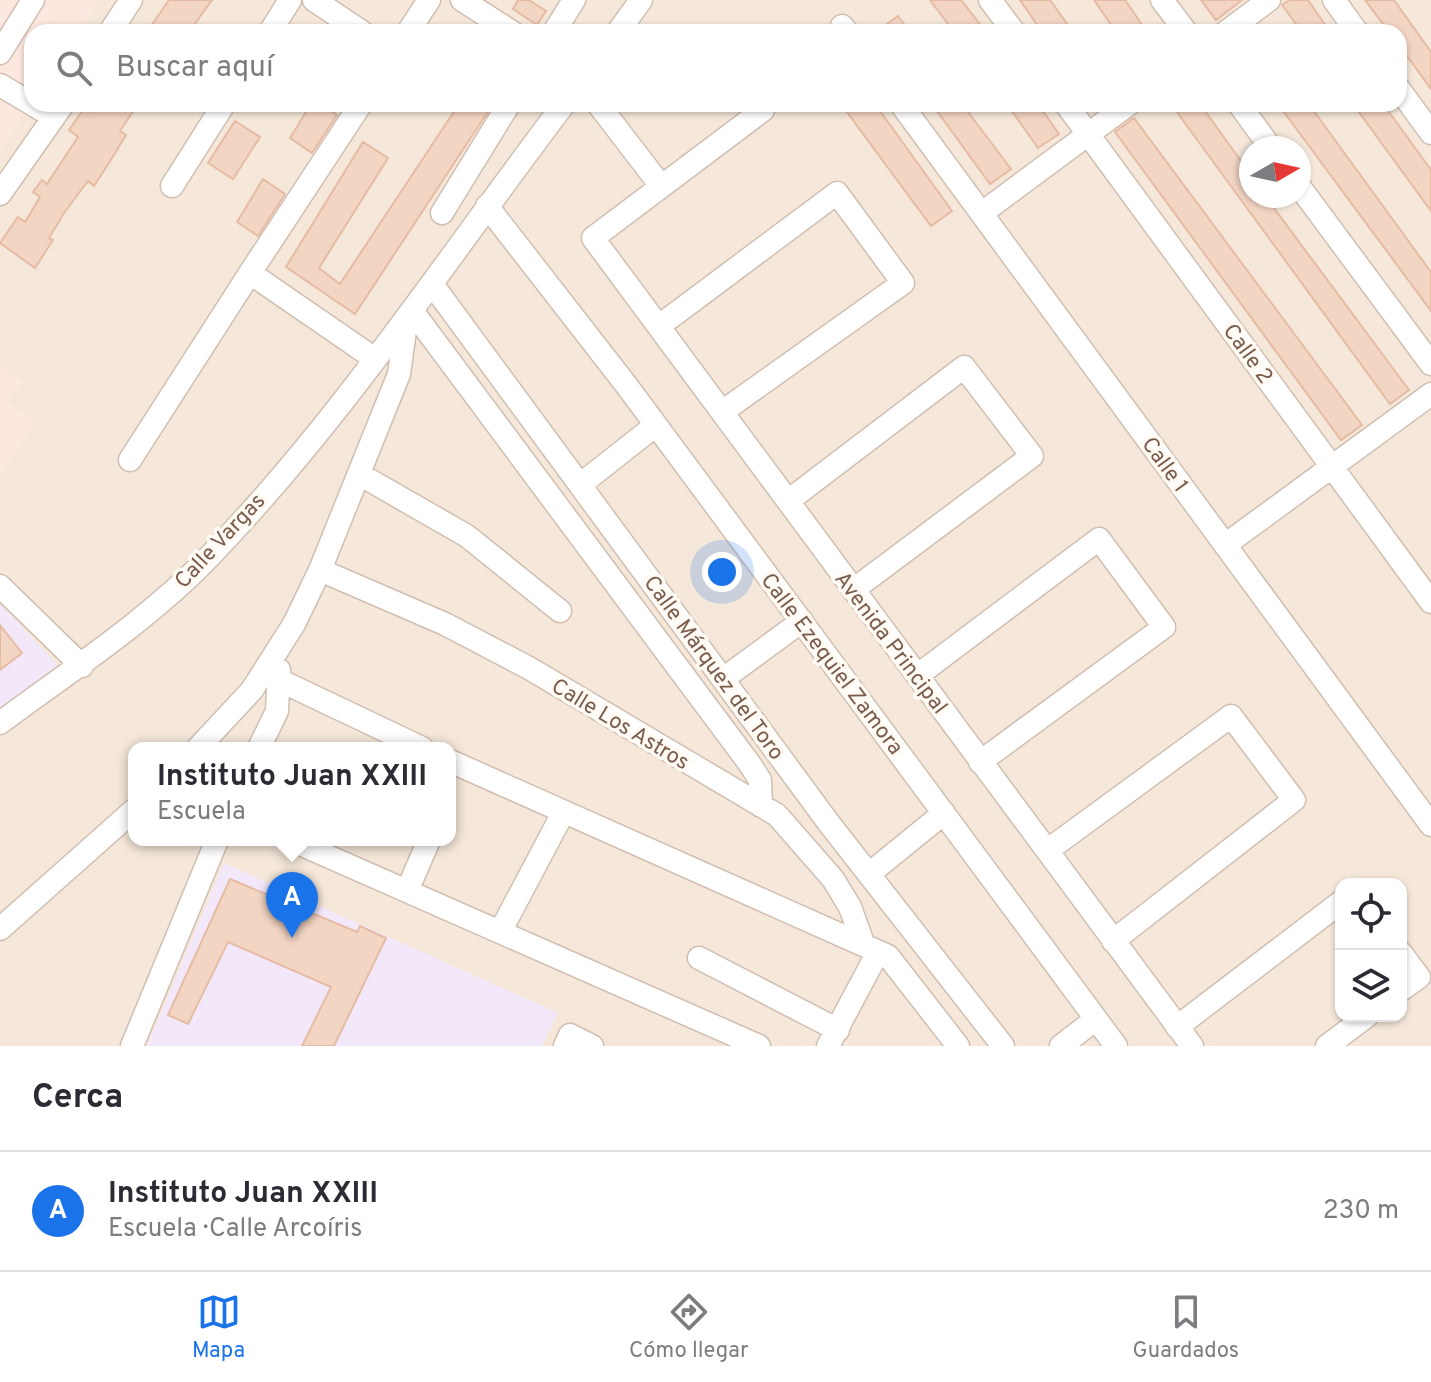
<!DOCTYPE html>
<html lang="es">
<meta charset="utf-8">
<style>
:root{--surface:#fff;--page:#f7f7f7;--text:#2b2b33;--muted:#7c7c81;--line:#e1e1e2;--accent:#1a73e8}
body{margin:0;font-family:Overpass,sans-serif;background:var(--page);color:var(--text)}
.controls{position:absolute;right:24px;bottom:24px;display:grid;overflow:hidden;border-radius:16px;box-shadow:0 2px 6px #0004}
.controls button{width:72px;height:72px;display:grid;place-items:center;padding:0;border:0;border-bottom:2px solid var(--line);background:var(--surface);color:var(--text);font:40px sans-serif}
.compass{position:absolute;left:1239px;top:136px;width:72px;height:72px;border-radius:50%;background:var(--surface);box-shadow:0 2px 6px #0004;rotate:81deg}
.you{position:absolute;left:722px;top:572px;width:28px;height:28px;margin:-20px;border:6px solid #fff;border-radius:50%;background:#1a73e8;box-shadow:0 0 0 12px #1a73e833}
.badge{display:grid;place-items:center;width:52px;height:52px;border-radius:50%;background:var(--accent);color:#fff;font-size:26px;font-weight:700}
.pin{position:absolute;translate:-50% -66px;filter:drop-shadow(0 2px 4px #0008)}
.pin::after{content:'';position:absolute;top:42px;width:28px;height:24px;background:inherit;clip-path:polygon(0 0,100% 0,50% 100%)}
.popup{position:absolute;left:128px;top:742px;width:328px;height:104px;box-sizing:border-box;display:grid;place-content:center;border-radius:16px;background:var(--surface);filter:drop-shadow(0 2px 6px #0005);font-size:26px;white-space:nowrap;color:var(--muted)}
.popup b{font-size:30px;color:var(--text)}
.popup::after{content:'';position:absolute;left:50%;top:100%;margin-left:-16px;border:16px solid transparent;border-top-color:var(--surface)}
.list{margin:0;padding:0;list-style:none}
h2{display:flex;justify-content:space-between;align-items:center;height:104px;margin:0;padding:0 32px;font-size:34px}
h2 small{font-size:26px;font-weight:400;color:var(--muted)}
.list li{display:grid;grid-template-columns:52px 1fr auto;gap:24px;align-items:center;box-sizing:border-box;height:120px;padding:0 32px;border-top:2px solid var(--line)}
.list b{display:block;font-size:30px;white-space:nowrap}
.list p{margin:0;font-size:26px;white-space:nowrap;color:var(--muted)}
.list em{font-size:26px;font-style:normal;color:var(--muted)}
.icon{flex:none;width:44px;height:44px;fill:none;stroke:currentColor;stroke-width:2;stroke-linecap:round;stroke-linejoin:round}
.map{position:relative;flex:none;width:1431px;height:1046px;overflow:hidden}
.search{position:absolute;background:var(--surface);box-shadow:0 2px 6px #0004;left:24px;right:24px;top:24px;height:88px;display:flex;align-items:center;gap:20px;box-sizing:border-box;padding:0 28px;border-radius:24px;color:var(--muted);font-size:30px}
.sheet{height:224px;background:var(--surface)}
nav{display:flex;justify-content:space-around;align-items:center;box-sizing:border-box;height:112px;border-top:2px solid var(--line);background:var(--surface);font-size:22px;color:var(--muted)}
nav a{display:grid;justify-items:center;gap:4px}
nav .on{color:var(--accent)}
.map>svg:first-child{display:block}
.residential{fill:#f5e8da;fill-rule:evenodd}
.commercial{fill:#fde8e0}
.education{fill:#f3e8fa}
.building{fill:#f3d5c3;stroke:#e6bba3;stroke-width:2}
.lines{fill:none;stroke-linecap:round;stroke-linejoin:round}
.minor-casing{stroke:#d1beb0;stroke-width:25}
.minor{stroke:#fff;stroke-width:22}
.labels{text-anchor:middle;stroke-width:7;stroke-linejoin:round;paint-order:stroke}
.street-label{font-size:22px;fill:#7a5c4d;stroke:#fffaf3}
</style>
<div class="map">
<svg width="1431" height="1046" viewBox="0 0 1431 1046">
<rect width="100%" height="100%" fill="#fdf6ec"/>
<path class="residential" d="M0 0H1431V1046H0ZM32 32H1399V104H32ZM1251 148H1299V196H1251ZM134 748H450V840H134ZM1341 884H1401V1016H1341Z"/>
<path class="commercial" d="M0 0H100L79 32H32V103L0 151Z
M0 367 24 382 6 401 35 422 0 477Z"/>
<path class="education" d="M0 604 58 665 0 709Z
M224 863 558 1013 542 1046H147Z"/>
<path class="building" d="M169 0H212L189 32H147Z
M518 0H529L546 11 537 25 513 9Z
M930 0H961L986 32H954Z
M1020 0H1050L1073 32H1042Z
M1094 0H1125L1147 32H1116Z
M1201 0H1242L1216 20Z
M1290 0H1308L1330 32H1302L1282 5Z
M1365 0H1394L1431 52V89L1404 52 1399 56V32H1389Z
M898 16 910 32H876Z
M99 104H138L120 131 126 135 109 163 94 186 88 181 64 213 49 238 53 240 35 268 0 243 18 217 25 222 40 197 33 192 42 180 47 184 78 137 69 130 85 107 93 112Z
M311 104H321L337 115 312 153 290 138Z
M459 104H479L489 110 355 314 286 267 363 142 388 158 319 268 340 284Z
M841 104H875L952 211 931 226Z
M932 104H962L1011 169 990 184Z
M1007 104H1038L1059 134 1038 148Z
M1171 104H1200L1251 175V196H1265L1409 390 1390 404Z
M1278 104H1309L1316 114 1431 272V311Z
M1353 104H1383L1389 112 1431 170V211Z
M1134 118 1362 425 1341 440 1115 132Z
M235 121 260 137 233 179 208 163Z
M263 179 285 194 258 236 237 222Z
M0 625 22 653 0 670Z
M230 879 357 932 360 926 386 938 334 1046H302L331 987 228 942 188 1024 168 1015Z"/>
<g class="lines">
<g class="minor-casing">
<path id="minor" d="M314 0 362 32
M462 0 512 32
M990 0 1014 32
M1162 0 1186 32
M1334 0 1357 32
M842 26 847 32
M110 32 131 0
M270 32 290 0
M408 32 429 0
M554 32 574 0
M618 32 641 0
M1226 32 1269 0
M0 53 33 0
M0 85 54 117
M1399 89 1431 133
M598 104 661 186
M901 104 1431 825
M1066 104 1431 602
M1239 104 1271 148
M763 110 593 238 1192 1046
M172 186 224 104
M1299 186 1431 364
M0 194 63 104
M487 206 627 386 1116 1046
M442 213 509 104
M982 213 1129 104
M250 273 361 104
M432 284 828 822 1003 1046
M413 312 749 763 760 780 761 806
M659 326 837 193 903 283 722 412
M130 460 250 273 375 359
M359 474 467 536 560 611
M581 484 656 425
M788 501 964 367 1032 456 853 590
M1225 545 1431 394
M320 570 445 624 529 668 777 815 833 879 850 907 863 943
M0 586 82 666
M918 675 1099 539 1164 627 980 762
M723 679 802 621
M279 680 422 748
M0 723C71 670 146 622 209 557 342 419 448 257 564 104
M198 748 252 690 294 624 320 570 399 374 406 323
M259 748 277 711 279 670
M450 761 888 956 958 1046
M291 840 759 1046
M1048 850 1231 716 1294 800 1113 941
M869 874 944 813
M407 891 429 840
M0 929 134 810
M500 932 563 813
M1401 953 1419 977 1401 990
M699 958 838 1030
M1177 1027 1341 902
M132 1046 217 840
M565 1046 570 1035 592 1046
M828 1046 878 952
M1061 1046 1096 1019
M1327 1046 1367 1016"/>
</g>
<use href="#minor" class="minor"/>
</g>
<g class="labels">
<g class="street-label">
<text transform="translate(1249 353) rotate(54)" y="8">Calle 2</text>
<text transform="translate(1166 464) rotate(54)" y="8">Calle 1</text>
<text transform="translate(219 540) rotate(-47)" y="8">Calle Vargas</text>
<text transform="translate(892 642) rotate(53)" y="8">Avenida Principal</text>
<text transform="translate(833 663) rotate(53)" y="8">Calle Ezequiel Zamora</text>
<text transform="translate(715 667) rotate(54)" y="8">Calle Márquez del Toro</text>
<text transform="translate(621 723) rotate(31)" y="8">Calle Los Astros</text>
</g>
</g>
</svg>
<div class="controls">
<button><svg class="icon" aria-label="locate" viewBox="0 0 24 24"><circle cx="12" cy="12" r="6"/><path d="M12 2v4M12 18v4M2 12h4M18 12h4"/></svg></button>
<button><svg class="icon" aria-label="layers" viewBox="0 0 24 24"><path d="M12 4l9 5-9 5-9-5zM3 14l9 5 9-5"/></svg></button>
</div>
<svg class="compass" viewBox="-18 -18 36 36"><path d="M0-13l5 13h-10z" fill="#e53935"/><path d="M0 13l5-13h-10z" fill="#7c7c81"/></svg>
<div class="you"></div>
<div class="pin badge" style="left:292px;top:938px">A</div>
<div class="popup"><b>Instituto Juan XXIII</b>Escuela</div>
<div class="search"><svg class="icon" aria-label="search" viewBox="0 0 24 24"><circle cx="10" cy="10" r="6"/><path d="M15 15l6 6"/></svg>Buscar aquí</div>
</div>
<section class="sheet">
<h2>Cerca<small></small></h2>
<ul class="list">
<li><span class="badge">A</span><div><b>Instituto Juan XXIII</b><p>Escuela · Calle Arcoíris</p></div><em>230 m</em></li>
</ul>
</section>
<nav>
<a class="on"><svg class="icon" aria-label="map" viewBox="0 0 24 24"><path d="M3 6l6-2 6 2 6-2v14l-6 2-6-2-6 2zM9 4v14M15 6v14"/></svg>Mapa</a>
<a><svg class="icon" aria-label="directions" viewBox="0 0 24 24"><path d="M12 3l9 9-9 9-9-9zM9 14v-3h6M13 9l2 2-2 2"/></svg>Cómo llegar</a>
<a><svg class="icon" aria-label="saved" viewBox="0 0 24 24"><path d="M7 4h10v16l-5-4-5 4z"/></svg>Guardados</a>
</nav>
